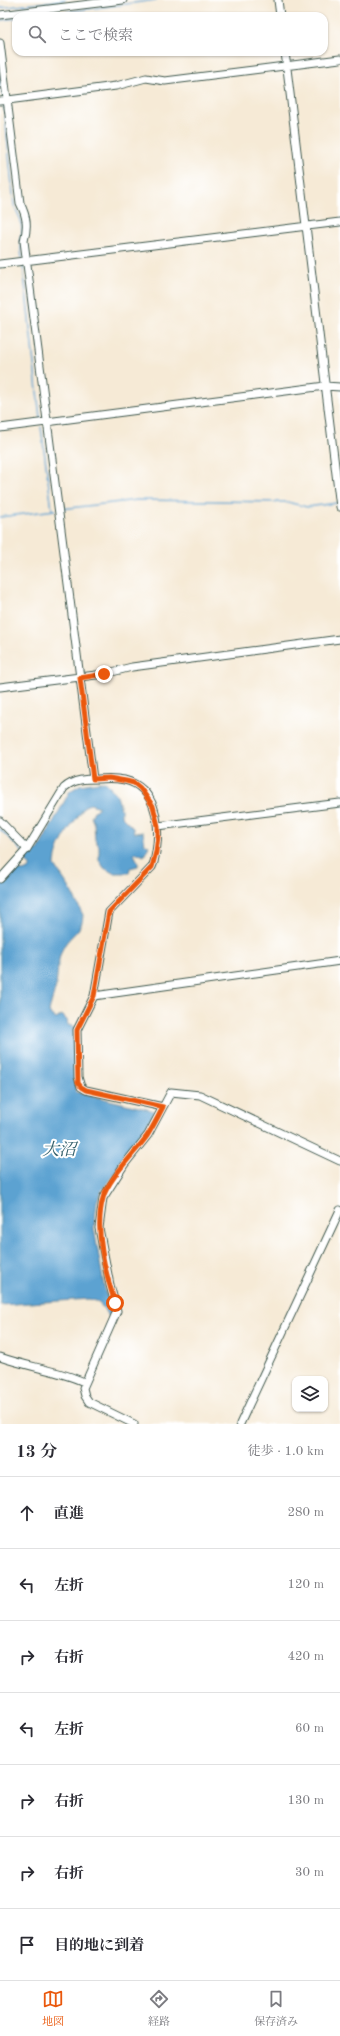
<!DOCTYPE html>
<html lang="ja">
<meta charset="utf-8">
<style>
:root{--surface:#fff;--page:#f7f7f7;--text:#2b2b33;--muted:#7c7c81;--line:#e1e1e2;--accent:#ea580c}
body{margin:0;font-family:"Old Standard TT","Noto Serif JP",serif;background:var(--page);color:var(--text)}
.controls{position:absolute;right:12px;bottom:12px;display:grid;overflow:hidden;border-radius:8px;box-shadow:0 1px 3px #0004}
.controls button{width:36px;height:36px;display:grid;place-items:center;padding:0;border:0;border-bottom:1px solid var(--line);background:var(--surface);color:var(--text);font:20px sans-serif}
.stop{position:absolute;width:12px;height:12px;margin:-9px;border:3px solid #ea580c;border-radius:50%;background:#fff}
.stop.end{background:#ea580c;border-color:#fff;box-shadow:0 1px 4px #0008}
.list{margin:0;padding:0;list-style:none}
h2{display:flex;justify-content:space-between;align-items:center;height:52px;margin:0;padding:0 16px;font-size:17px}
h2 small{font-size:13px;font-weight:400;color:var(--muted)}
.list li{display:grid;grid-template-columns:26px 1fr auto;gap:12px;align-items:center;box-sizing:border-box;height:72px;padding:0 16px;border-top:1px solid var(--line)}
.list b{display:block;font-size:15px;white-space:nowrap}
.list em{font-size:13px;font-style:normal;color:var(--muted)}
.icon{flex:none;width:22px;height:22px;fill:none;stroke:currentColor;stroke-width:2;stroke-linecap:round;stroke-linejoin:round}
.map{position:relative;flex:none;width:340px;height:1424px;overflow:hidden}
.search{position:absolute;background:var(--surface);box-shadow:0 1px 3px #0004;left:12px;right:12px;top:12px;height:44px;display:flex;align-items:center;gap:10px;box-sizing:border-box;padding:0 14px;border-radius:12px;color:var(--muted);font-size:15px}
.sheet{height:556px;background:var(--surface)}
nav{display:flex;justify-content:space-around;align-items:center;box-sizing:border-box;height:56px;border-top:1px solid var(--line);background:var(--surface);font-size:11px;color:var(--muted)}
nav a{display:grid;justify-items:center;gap:2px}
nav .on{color:var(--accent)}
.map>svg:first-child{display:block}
.water{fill:#5ca2d1;stroke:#3e7082}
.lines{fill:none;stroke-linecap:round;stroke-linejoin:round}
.stream{stroke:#5ca2d1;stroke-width:1.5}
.minor-casing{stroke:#3f574c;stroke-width:9}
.minor{stroke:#fff;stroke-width:7}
.route{stroke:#ea580c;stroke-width:5}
.labels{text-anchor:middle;stroke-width:4;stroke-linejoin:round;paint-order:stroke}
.water-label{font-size:17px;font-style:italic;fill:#34606b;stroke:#fff}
</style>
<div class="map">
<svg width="340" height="1424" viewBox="0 0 340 1424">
<rect width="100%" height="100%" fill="#fff"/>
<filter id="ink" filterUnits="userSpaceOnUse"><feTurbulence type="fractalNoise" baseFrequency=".025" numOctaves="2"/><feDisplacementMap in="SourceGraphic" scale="8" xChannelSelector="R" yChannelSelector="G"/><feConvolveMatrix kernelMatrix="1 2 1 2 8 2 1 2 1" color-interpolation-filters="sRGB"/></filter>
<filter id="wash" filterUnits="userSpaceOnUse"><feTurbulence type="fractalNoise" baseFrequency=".012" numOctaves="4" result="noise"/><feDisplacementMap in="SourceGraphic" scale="16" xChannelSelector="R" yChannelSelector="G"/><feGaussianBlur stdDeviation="0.9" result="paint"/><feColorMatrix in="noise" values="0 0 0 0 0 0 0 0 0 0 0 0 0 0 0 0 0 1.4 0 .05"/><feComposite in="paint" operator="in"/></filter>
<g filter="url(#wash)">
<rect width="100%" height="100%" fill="#f6ead6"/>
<path class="water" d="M99 782H105C110 785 112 791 117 796L121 809V816L133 828 134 833 143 832 145 844 149 846 144 856 137 853 134 854 138 862V866L130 868 129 873H113L104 868 99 860V846L95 840 94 824 91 817 94 811 99 807 90 804 85 806C74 823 55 844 55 866L69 887 83 915C83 931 71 934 64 946 57 958 58 972 56 986 54 995 50 1004 49 1013L56 1019 62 1015 67 1020 68 1025 76 1027V1092L155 1111 142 1135 102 1190 97 1201 94 1228 105 1291 112 1310V1314L108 1317C103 1306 100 1302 89 1299L0 1305V884L6 879 10 878V874L15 869 23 871 30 868V865L23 860 34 850H38L70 791 80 785Z"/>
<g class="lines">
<path class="stream" d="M0 8 65 0
M35 16 156 0
M1 20 16 18
M0 75 3 97
M4 105 14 205 21 220 22 232 20 239 22 259
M23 265 40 418
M41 427 52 510
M61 509 137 500 287 502 307 507 337 503
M0 517 55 510
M0 829 23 852"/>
</g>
</g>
<g filter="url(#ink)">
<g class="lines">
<g class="minor-casing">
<path id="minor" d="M278 0 280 16
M0 15 123 0
M0 43 20 203C27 217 28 226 24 241L93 779
M285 52 340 507
M0 101 116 86 146 78 165 81 340 59
M0 264 340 222
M0 428 325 386 340 387
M0 687 104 674 132 667 340 639
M0 821 27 849
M158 826 340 803
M0 879 27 849 64 788C74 779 86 779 98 779 109 778 125 778 135 784 161 799 160 837 154 862L152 867 109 912 94 996 77 1030 78 1077 81 1087 86 1090 163 1107
M94 996 340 961
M0 1357C28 1367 58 1370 84 1382
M134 1424 89 1402 85 1396 83 1388 117 1311 110 1285 99 1228 103 1198 124 1165 148 1135 171 1092 200 1095 340 1161
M240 1424 340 1210"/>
</g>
<use href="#minor" class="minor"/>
</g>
</g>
<g class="lines" filter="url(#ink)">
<path class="route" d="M104 674 80 678 93 779 109 778 126 781 134 783 140 788 153 806 158 826V836L156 852 152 867 109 912 94 996 77 1030 78 1083 81 1087 86 1090 163 1107C158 1117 153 1127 147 1136 135 1153 108 1179 103 1198 94 1231 105 1271 115 1303"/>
</g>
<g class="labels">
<g class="water-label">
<text x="59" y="1155">大沼</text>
</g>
</g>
</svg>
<div class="controls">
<button><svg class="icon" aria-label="layers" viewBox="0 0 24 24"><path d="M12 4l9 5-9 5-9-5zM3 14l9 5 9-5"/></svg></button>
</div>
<div class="stop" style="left:115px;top:1303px"></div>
<div class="stop end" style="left:104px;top:674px"></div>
<div class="search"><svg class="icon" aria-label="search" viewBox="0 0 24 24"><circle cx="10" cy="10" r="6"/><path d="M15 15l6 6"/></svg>ここで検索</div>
</div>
<section class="sheet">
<h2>13 分<small>徒歩 · 1.0 km</small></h2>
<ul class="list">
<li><svg class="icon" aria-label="ahead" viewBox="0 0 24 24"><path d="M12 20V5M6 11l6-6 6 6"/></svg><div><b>直進</b></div><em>280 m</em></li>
<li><svg class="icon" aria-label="left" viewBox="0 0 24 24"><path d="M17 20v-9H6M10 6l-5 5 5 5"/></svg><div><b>左折</b></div><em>120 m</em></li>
<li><svg class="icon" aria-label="right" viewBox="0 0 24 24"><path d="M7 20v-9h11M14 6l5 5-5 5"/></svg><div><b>右折</b></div><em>420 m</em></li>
<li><svg class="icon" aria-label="left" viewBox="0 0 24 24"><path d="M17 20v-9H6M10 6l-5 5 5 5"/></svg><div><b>左折</b></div><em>60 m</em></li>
<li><svg class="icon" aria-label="right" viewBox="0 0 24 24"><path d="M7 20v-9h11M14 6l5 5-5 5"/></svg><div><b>右折</b></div><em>130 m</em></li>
<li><svg class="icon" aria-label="right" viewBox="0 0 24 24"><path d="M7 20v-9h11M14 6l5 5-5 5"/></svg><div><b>右折</b></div><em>30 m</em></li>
<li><svg class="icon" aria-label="arrive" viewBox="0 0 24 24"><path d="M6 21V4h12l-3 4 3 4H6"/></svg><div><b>目的地に到着</b></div></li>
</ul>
</section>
<nav>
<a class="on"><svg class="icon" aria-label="map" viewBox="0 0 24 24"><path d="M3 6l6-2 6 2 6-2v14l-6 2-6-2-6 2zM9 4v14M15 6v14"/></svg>地図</a>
<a><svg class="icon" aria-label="directions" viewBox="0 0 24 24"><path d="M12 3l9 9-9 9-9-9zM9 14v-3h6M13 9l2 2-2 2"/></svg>経路</a>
<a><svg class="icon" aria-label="saved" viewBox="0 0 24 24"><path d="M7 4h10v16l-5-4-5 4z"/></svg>保存済み</a>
</nav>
